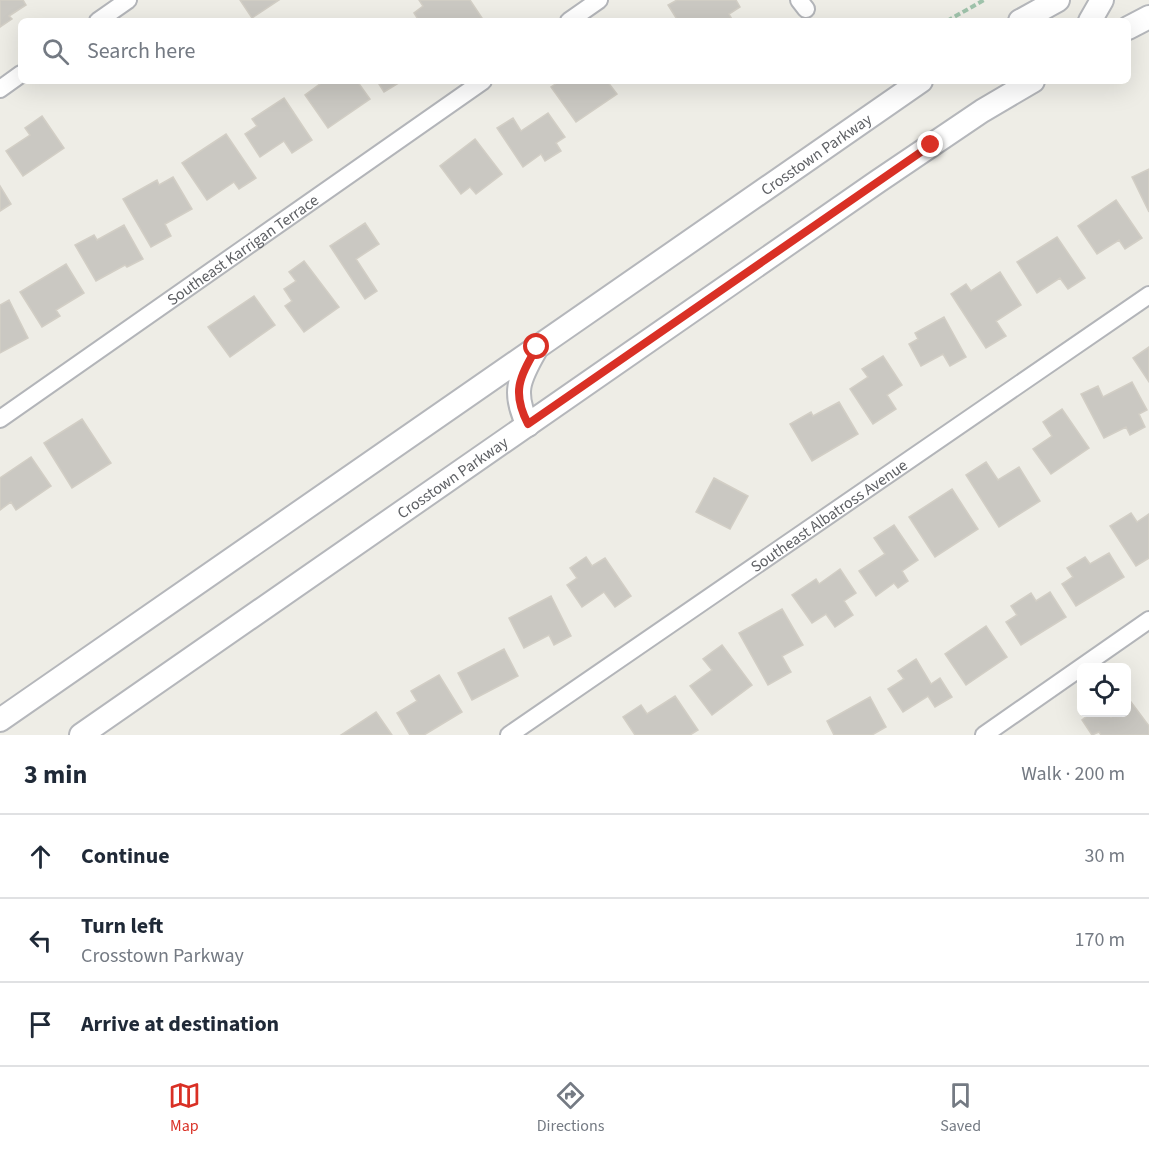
<!DOCTYPE html>
<meta charset="utf-8">
<style>
:root{--surface:#fff;--page:#f6f6f7;--text:#1f2937;--muted:#747a83;--line:#e0e1e3;--accent:#d93025}
body{margin:0;font-family:"Source Sans 3",sans-serif;background:var(--page);color:var(--text)}
.controls{position:absolute;right:18px;bottom:18px;display:grid;overflow:hidden;border-radius:9px;box-shadow:0 6px 24px #0002}
.controls button{width:54px;height:54px;display:grid;place-items:center;padding:0;border:0;border-bottom:2px solid var(--line);background:var(--surface);color:var(--text);font:30px sans-serif}
.stop{position:absolute;width:18px;height:18px;margin:-14px;border:4px solid #d93025;border-radius:50%;background:#fff}
.stop.end{background:#d93025;border-color:#fff;box-shadow:0 2px 6px #0008}
.list{margin:0;padding:0;list-style:none}
h2{display:flex;justify-content:space-between;align-items:center;height:78px;margin:0;padding:0 24px;font-size:26px}
h2 small{font-size:20px;font-weight:400;color:var(--muted)}
.list li{display:grid;grid-template-columns:39px 1fr auto;gap:18px;align-items:center;box-sizing:border-box;height:84px;padding:0 24px;border-top:2px solid var(--line)}
.list b{display:block;font-size:22px;white-space:nowrap}
.list p{margin:0;font-size:20px;white-space:nowrap;color:var(--muted)}
.list em{font-size:20px;font-style:normal;color:var(--muted)}
.icon{flex:none;width:33px;height:33px;fill:none;stroke:currentColor;stroke-width:2;stroke-linecap:round;stroke-linejoin:round}
.map{position:relative;flex:none;width:1149px;height:735px;overflow:hidden}
.search{position:absolute;background:var(--surface);box-shadow:0 6px 24px #0002;left:18px;right:18px;top:18px;height:66px;display:flex;align-items:center;gap:15px;box-sizing:border-box;padding:0 21px;border-radius:9px;color:var(--muted);font-size:22px}
.sheet{height:330px;background:var(--surface)}
nav{display:flex;justify-content:space-around;align-items:center;box-sizing:border-box;height:84px;border-top:2px solid var(--line);background:var(--surface);font-size:16px;color:var(--muted)}
nav a{display:grid;justify-items:center;gap:3px}
nav .on{color:var(--accent)}
.map>svg:first-child{display:block}
.building{fill:#cac8c2;stroke:#d2cec5;stroke-width:1.5}
.lines{fill:none;stroke-linecap:round;stroke-linejoin:round}
.street-casing{stroke:#b3b5b9;stroke-width:20}
.secondary-casing{stroke:#b5b7bb;stroke-width:26}
.path{stroke:#9fc3ab;stroke-width:4;stroke-dasharray:6 3;stroke-linecap:butt}
.street{stroke:#fff;stroke-width:16}
.secondary{stroke:#fff;stroke-width:22}
.route{stroke:#d93025;stroke-width:8}
.labels{text-anchor:middle;stroke-width:5;stroke-linejoin:round;paint-order:stroke}
.street-label{font-size:16px;fill:#5e6064;stroke:#fff}
</style>
<div class="map">
<svg width="1149" height="735" viewBox="0 0 1149 735">
<rect width="100%" height="100%" fill="#eeede6"/>
<path class="building" d="M0 0H23L26 5 9 16 12 19 0 27Z
M240 0H279L252 18Z
M419 0H470L484 21H419L414 13 423 6Z
M677 0H736L740 7 729 14 733 21H678L668 5Z
M324 81H357L370 99 328 128 305 95Z
M377 81H402L384 92Z
M560 81H607L617 94 576 122 551 87Z
M284 98 312 140 292 153 284 141 260 157 245 134 257 126 252 119Z
M548 113 565 137 556 143 561 151 545 161 541 154 523 167 497 128 513 118 521 131Z
M42 116 64 148 23 176 6 151 30 135 25 128Z
M226 134 256 178 239 189 234 182 207 200 182 163Z
M475 139 502 174 476 194 470 187 461 194 440 166Z
M1149 169V212L1132 177Z
M173 177 192 209 165 224 171 236 151 247 123 199 157 180 159 185Z
M0 186 11 204 0 211Z
M1116 200 1142 238 1125 249 1119 240 1097 254 1078 226Z
M365 223 379 244 356 259 377 291 365 299 330 246Z
M124 225 143 259 127 267 125 265 96 281 75 245 94 235 97 240Z
M1057 237 1085 278 1068 289 1060 278 1037 293 1017 262Z
M304 261 339 307 304 332 285 306 292 301 284 289 296 281 289 272Z
M66 264 84 293 56 310 60 316 42 327 20 292Z
M1000 272 1021 305 996 321 1006 336 986 348 951 294 966 284 971 291Z
M254 296 275 325 230 357 208 327Z
M9 300 28 338 0 353V305Z
M944 317 966 357 950 366 943 354 921 366 909 344 918 339 915 333Z
M1149 347V382L1133 358Z
M883 356 902 385 887 395 896 409 873 424 850 389 868 377 862 369Z
M1132 382 1147 410 1139 414 1145 427 1130 435 1126 427 1104 438 1081 394 1098 386 1103 397Z
M839 402 858 434 812 461 790 424 811 412 813 416Z
M1062 409 1089 448 1051 474 1033 449 1052 436 1043 422Z
M82 419 111 463 72 488 44 443Z
M31 457 51 486 16 510 11 502 0 510V478Z
M986 462 998 480 1019 467 1040 501 999 527 966 475Z
M714 478 748 496 730 529 696 512Z
M952 489 978 529 935 557 909 517Z
M1131 513 1137 522 1149 514V558L1136 566 1110 526Z
M894 525 918 560 902 571 908 581 898 588 894 583 876 596 859 571 885 554 874 538Z
M1109 553 1124 577 1076 606 1062 584 1073 577 1067 568 1085 557 1090 564Z
M586 557 592 566 605 558 631 596 615 607 604 592 582 607 567 585 577 578 570 568Z
M840 569 856 593 844 601 853 615 835 627 826 614 812 623 792 595 816 579 819 584Z
M1050 592 1066 617 1021 645 1006 622 1017 615 1011 606 1031 593 1036 601Z
M551 596 571 636 554 645 549 635 524 648 509 618Z
M782 609 803 645 782 656 791 672 768 685 739 633Z
M986 626 1007 657 966 685 945 654Z
M722 645 752 685 712 715 690 686 712 670 703 659Z
M504 649 518 676 472 700 458 673Z
M916 659 931 684 940 678 952 697 935 707 928 696 903 712 888 689 904 679 898 671Z
M439 675 462 712 424 735H410L397 713 417 701 411 691Z
M675 696 698 730 690 735H635L623 717 641 705 647 714Z
M870 697 886 727 872 735H834L827 721Z
M1131 702 1149 726V735H1101L1099 732 1092 735 1082 720 1092 712H1108L1111 717 1117 712H1126V706Z
M376 712 392 735H341Z"/>
<g class="lines">
<g class="street-casing">
<g id="street">
<path d="M799 0 806 9"/>
<path d="M98 21 128 0"/>
<path d="M569 21 599 0"/>
<path d="M0 89 21 74"/>
<path id="s1" d="M0 419 483 81"/>
<path id="s2" d="M509 735 1149 295"/>
<path d="M984 735 1149 620"/>
</g>
</g>
<g class="secondary-casing">
<g id="secondary">
<path d="M1020 21 1058 0"/>
<path d="M1090 21 1102 0"/>
<path d="M1128 28 1149 17"/>
<path d="M528 425C512 393 519 379 535 351"/>
<path id="s3" d="M0 720 921 81"/>
<path id="s4" d="M81 735 877 182 982 111 1033 81"/>
</g>
</g>
<path class="path" d="M947 21 984 0"/>
<use href="#street" class="street"/>
<use href="#secondary" class="secondary"/>
</g>
<g class="lines">
<path class="route" d="M537 347C520 377 511 391 528 424L931 145"/>
</g>
<g class="labels">
<g class="street-label">
<text dy="6" stroke="none"><textPath href="#s3" startOffset="993">Crosstown Parkway</textPath></text>
<text dy="6" stroke="none"><textPath href="#s1" startOffset="296">Southeast Karrigan Terrace</textPath></text>
<text dy="6" stroke="none"><textPath href="#s4" startOffset="452">Crosstown Parkway</textPath></text>
<text dy="6" stroke="none"><textPath href="#s2" startOffset="388">Southeast Albatross Avenue</textPath></text>
</g>
</g>
</svg>
<div class="controls">
<button><svg class="icon" aria-label="locate" viewBox="0 0 24 24"><circle cx="12" cy="12" r="6"/><path d="M12 2v4M12 18v4M2 12h4M18 12h4"/></svg></button>
</div>
<div class="stop" style="left:537px;top:347px"></div>
<div class="stop end" style="left:931px;top:145px"></div>
<div class="search"><svg class="icon" aria-label="search" viewBox="0 0 24 24"><circle cx="10" cy="10" r="6"/><path d="M15 15l6 6"/></svg>Search here</div>
</div>
<section class="sheet">
<h2>3 min<small>Walk · 200 m</small></h2>
<ul class="list">
<li><svg class="icon" aria-label="ahead" viewBox="0 0 24 24"><path d="M12 20V5M6 11l6-6 6 6"/></svg><div><b>Continue</b></div><em>30 m</em></li>
<li><svg class="icon" aria-label="left" viewBox="0 0 24 24"><path d="M17 20v-9H6M10 6l-5 5 5 5"/></svg><div><b>Turn left</b><p>Crosstown Parkway</p></div><em>170 m</em></li>
<li><svg class="icon" aria-label="arrive" viewBox="0 0 24 24"><path d="M6 21V4h12l-3 4 3 4H6"/></svg><div><b>Arrive at destination</b></div></li>
</ul>
</section>
<nav>
<a class="on"><svg class="icon" aria-label="map" viewBox="0 0 24 24"><path d="M3 6l6-2 6 2 6-2v14l-6 2-6-2-6 2zM9 4v14M15 6v14"/></svg>Map</a>
<a><svg class="icon" aria-label="directions" viewBox="0 0 24 24"><path d="M12 3l9 9-9 9-9-9zM9 14v-3h6M13 9l2 2-2 2"/></svg>Directions</a>
<a><svg class="icon" aria-label="saved" viewBox="0 0 24 24"><path d="M7 4h10v16l-5-4-5 4z"/></svg>Saved</a>
</nav>
